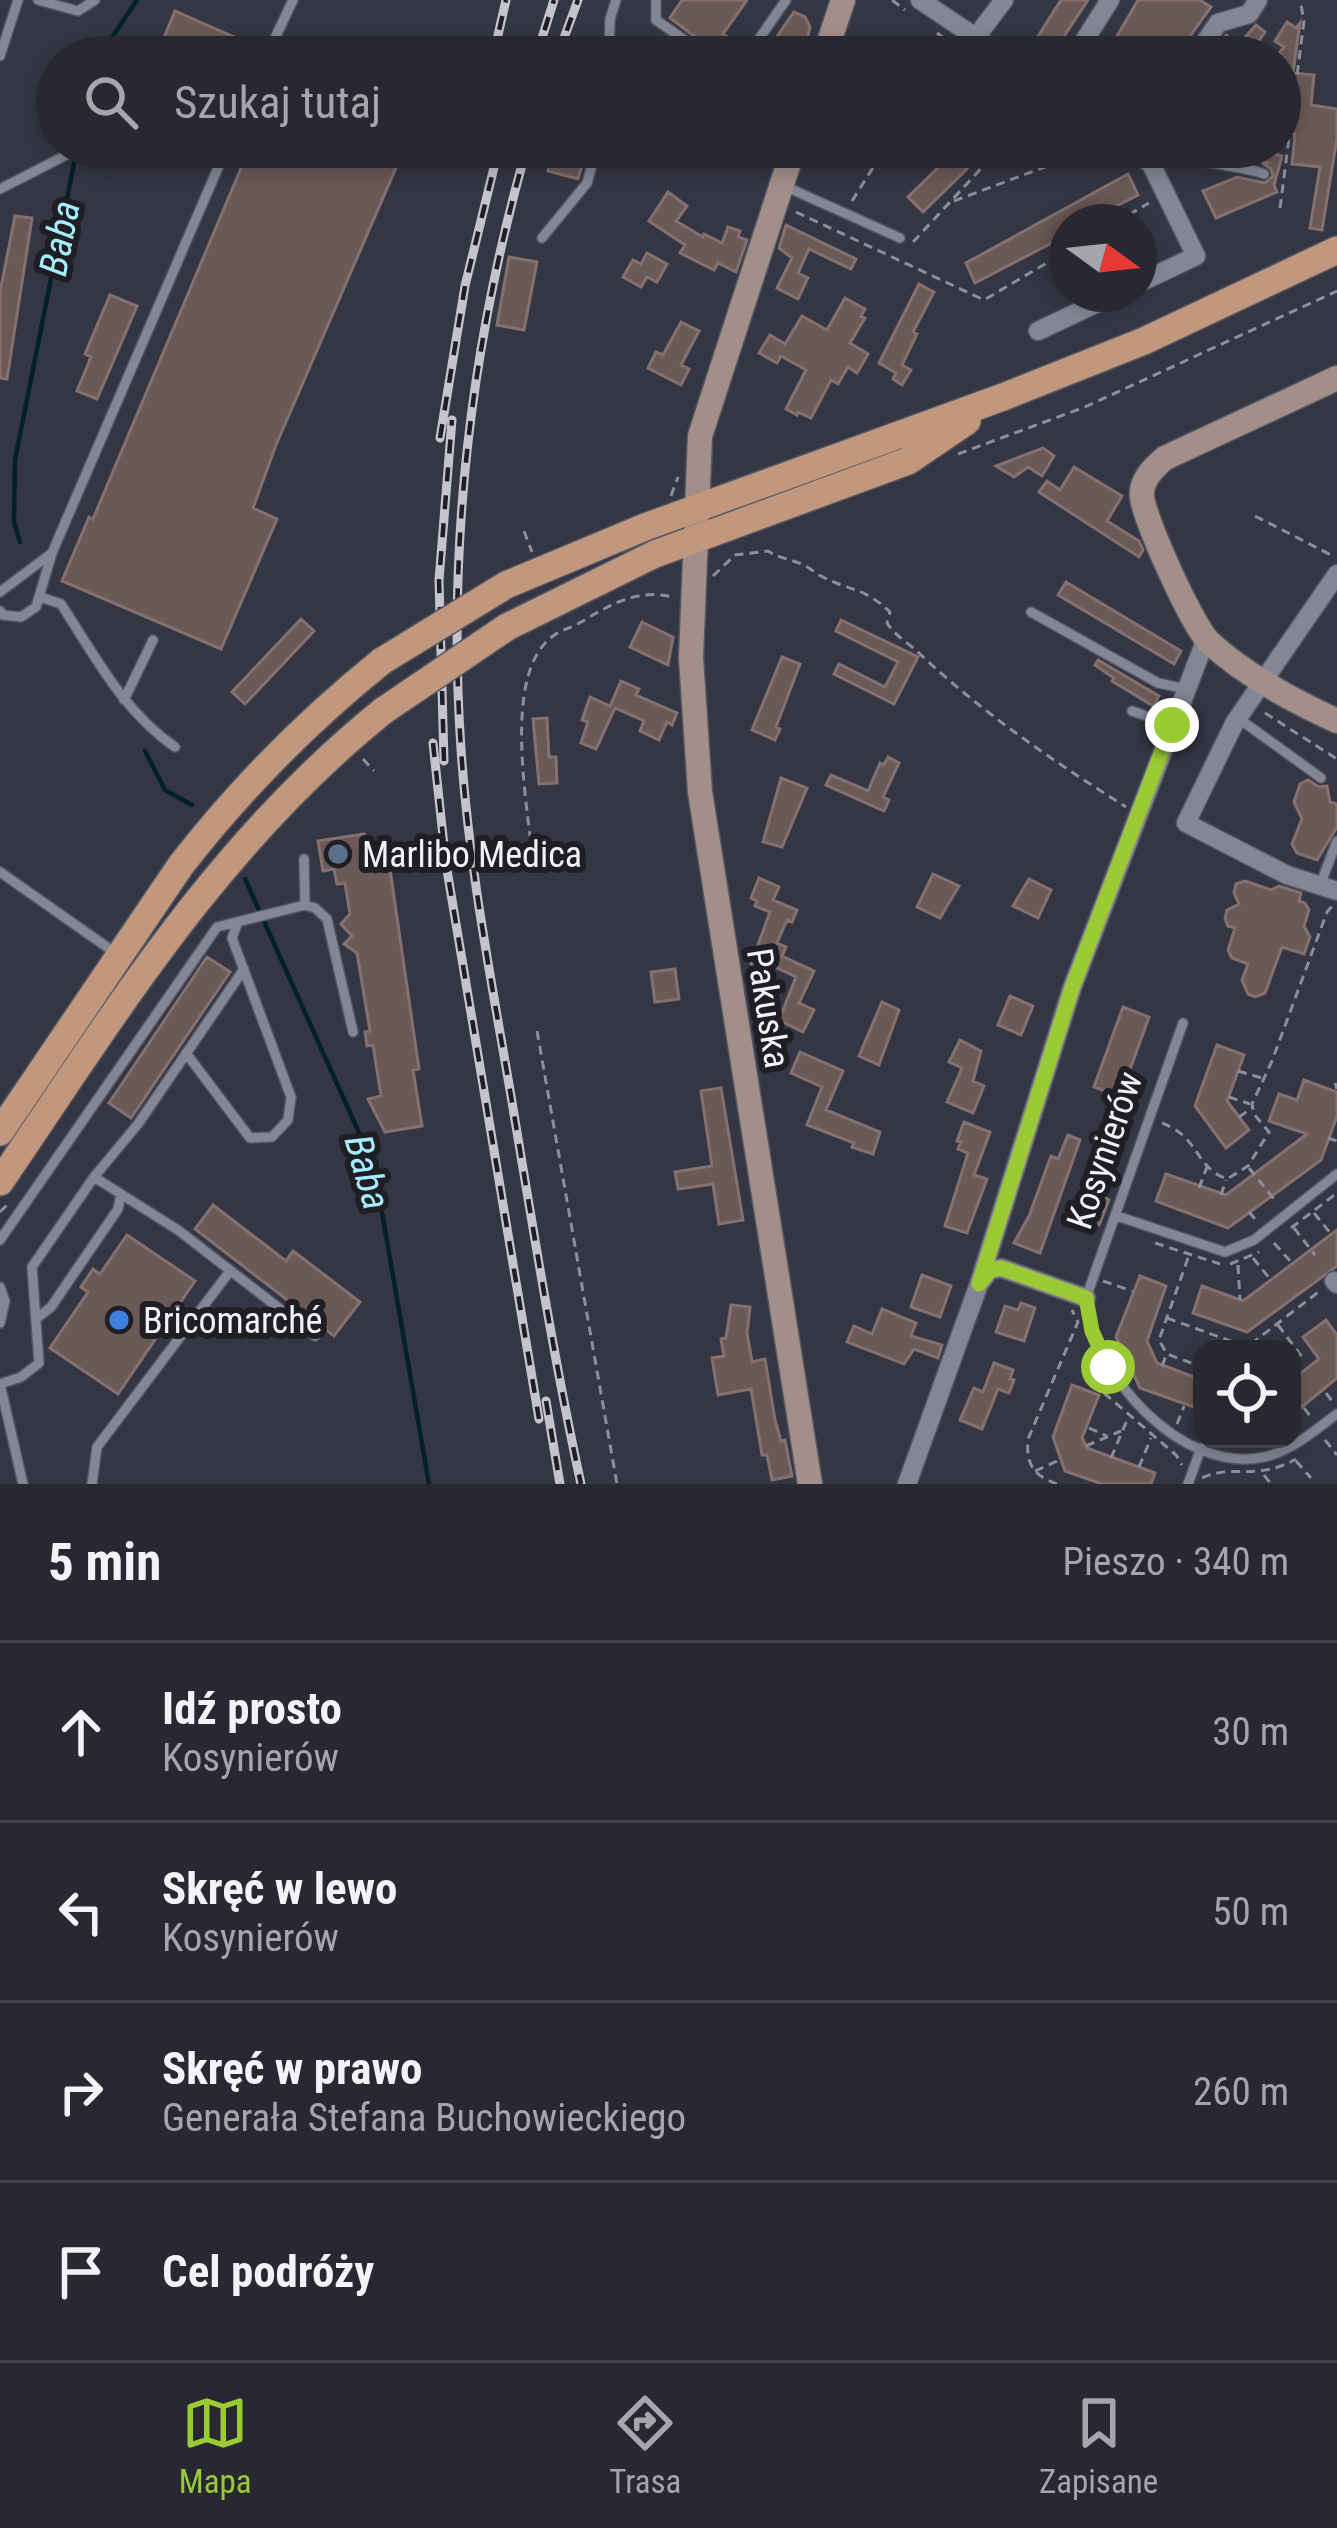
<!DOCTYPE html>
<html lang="pl">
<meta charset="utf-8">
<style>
:root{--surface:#282833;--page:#34343f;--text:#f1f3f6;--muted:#a5a6ac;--line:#44444e;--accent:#9acb34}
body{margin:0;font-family:"Roboto Condensed",sans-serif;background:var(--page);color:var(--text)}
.controls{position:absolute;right:36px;bottom:36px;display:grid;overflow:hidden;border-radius:24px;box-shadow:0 6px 18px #0003}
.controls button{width:108px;height:108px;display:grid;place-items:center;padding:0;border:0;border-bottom:3px solid var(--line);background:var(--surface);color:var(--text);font:60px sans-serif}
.compass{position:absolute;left:1049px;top:204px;width:108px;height:108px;border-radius:50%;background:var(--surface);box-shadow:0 6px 18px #0003;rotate:105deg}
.stop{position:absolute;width:36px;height:36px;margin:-27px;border:9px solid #9acb34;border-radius:50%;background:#fff}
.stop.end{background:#9acb34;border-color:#fff;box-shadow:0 3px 12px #0008}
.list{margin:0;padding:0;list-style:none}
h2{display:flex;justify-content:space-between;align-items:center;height:156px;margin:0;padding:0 48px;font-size:51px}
h2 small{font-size:39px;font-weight:400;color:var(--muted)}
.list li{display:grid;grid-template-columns:78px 1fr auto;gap:36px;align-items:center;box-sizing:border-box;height:180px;padding:0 48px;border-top:3px solid var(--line)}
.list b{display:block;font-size:45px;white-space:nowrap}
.list p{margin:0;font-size:39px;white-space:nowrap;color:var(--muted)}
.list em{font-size:39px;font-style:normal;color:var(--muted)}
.icon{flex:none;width:66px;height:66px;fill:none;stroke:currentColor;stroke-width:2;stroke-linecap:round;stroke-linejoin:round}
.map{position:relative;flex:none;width:1337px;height:1484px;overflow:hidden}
.search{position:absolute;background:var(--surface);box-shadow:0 6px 18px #0003;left:36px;right:36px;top:36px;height:132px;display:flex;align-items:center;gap:30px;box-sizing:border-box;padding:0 42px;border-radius:66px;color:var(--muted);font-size:45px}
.sheet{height:876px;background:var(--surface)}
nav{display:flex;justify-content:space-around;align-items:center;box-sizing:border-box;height:168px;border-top:3px solid var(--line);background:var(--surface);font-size:33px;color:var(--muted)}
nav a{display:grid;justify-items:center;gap:6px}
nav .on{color:var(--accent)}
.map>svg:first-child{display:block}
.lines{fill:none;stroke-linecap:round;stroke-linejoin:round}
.stream{stroke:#022127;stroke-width:4.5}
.building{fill:#6a5957;stroke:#84716f;stroke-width:3}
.lane-casing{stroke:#535560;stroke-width:12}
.street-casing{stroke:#535560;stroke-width:21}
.secondary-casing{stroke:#535560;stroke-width:27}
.primary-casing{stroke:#535560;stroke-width:30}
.path{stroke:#8d8e99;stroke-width:3;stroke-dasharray:9 6;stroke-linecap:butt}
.lane{stroke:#848695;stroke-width:9}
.street{stroke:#848695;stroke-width:18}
.secondary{stroke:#a38f89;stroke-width:24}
.primary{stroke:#c1987e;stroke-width:27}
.rail-casing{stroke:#c3c4cd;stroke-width:9}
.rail{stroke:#1e1e24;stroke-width:4.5;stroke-dasharray:14;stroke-linecap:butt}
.primary-bridge-casing{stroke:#535560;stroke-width:30;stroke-linecap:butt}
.primary-bridge{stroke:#c1987e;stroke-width:27}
.route{stroke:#9acb34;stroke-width:15}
.service-dot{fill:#5c6f8a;stroke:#1e1e24;stroke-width:4.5}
.shop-dot{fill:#3f7fe0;stroke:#1e1e24;stroke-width:4.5}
.labels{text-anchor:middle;stroke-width:12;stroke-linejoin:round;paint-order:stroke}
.poi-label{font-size:36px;fill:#f0f1f9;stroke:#1e1e24;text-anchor:start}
.street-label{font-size:36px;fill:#f0f1f9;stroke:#1e1e24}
.water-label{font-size:39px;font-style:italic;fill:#a6eefd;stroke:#1e1e24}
</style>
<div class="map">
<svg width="1337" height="1484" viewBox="0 0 1337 1484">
<rect width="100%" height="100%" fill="#353644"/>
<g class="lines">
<path class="stream" d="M99 57 137 0
M20 542 14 522 15 460 76 153
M145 751 165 790 192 805
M245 879 374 1166 429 1484"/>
</g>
<path class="building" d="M682 0H747L723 34 756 57H722L670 18Z
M1061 0H1088L1053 53 1035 41Z
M1138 0H1200L1211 7 1175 57H1105Z
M175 11 250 44 244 57H156Z
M794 12 805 17 810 27 803 57H768L774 41Z
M1287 22 1296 28 1300 23 1293 73 1314 75 1311 105 1337 109V138L1322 230 1310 228 1320 167 1292 164 1295 134 1280 132V52L1284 47 1275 41Z
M1256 25 1265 32 1251 52 1258 57H1211L1226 35 1239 44Z
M250 147H405L276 445 253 508 277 519 221 649 62 581 89 517 93 519Z
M554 147H587L578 179 548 171Z
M946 147H983L964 166 967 169 923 212 908 197 952 154Z
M1222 147H1252L1282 156 1274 185 1277 192 1216 218 1203 191 1237 177 1265 183 1273 176 1271 169 1264 164 1267 163 1222 151Z
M1128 174 1138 195 1084 222H1067V235L975 283 966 263Z
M668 192 687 206 676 221 703 237 704 234 722 243 728 227 740 231 738 237 747 240 736 272 718 263 714 270 680 253 685 245 649 221Z
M15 216 32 218 7 379 0 378V292Z
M786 225 856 259 851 269 809 249 798 273 808 278 798 299 777 288 792 258 779 248Z
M647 253 667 264 657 282 647 277 641 287 623 277 633 260 641 264Z
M509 257 537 262 524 330 497 325Z
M919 284 934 292 913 332 917 334 902 365 911 370 902 385 893 379 896 373 879 363Z
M110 295 137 306 97 399 77 391 91 357 85 354Z
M845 298 865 309 861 316 865 318 850 343 868 354 857 373 848 367 838 384 831 380 811 418 798 412 797 415 786 409 806 370 781 356 777 363 759 353 770 335 785 344 802 316 827 330Z
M681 322 699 331 681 365 689 369 681 385 648 368 656 352 663 355Z
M1043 448 1054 456 1042 476 1028 467 1014 477 996 466Z
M1074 467 1122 496 1107 521 1139 541 1143 550 1139 557 1039 492 1047 481 1060 490Z
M1066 582 1181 651 1174 664 1058 595Z
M301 619 314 631 245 704 232 692Z
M841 620 918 657 894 704 834 674 839 664 885 687 898 662 836 631Z
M642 622 673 637 668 665 630 647Z
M782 657 800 664 776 727 780 729 775 740 752 730Z
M1098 660 1159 696 1153 706 1112 681 1114 678 1095 665Z
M621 681 639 689 636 695 677 713 672 725 667 722 659 740 640 731 644 721 615 708 596 749 581 743 588 722 582 720 590 697 610 706Z
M547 718 549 757H556L557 783 539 784 533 719Z
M888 757 899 763 883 797 889 800 884 811 826 785 831 775 868 791 880 763 884 765Z
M781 778 807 788 782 847 763 842Z
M1308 780 1319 787 1327 786 1330 802 1337 804V827L1317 860 1297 853 1292 844 1302 819 1294 802 1300 784Z
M364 834 369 862 384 859 386 870 390 869 419 1069 413 1070 422 1126 385 1132 368 1099 381 1096 373 1045 367 1046 365 1032 370 1031 357 953 344 944 352 936 341 924 350 914 345 883 337 884 334 869 323 871 318 841Z
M933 874 959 886 940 918 917 907Z
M759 878 779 887 773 900 797 910 792 922 787 920 777 943 786 947 782 956 814 971 799 1003 814 1010 803 1032 779 1020 796 977 773 966 770 973 751 964 770 912 755 906 757 901 751 898Z
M1029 879 1051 890 1038 918 1013 906Z
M1245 881 1271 890 1279 886 1301 893 1299 901 1305 903 1309 910 1304 926 1310 937 1304 954 1282 947 1265 993 1255 997 1248 994 1242 980 1248 964 1232 958 1228 950 1235 928 1228 926 1225 918 1227 910 1239 904 1234 893 1236 884Z
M207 957 230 972 131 1118 109 1103Z
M675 969 679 999 655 1002 651 972Z
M1010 996 1033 1006 1021 1035 998 1025Z
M882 1002 899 1010 879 1065 859 1056Z
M1123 1007 1149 1017 1120 1097 1094 1087Z
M960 1040 981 1051 973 1081 984 1086 973 1113 947 1102 962 1068 949 1062Z
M1217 1045 1244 1055 1227 1101 1249 1130 1226 1148 1195 1106Z
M800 1052 843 1071 826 1110 880 1132 873 1154 852 1147 854 1143 807 1125 822 1087 791 1073Z
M1304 1080 1337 1092V1116L1321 1160 1228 1228 1156 1201 1166 1174 1226 1195 1307 1134 1269 1121 1279 1094 1297 1100Z
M721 1088 743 1220 719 1224 713 1184 678 1189 675 1172 712 1166 701 1091Z
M964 1122 990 1132 974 1175 987 1179 967 1233 945 1226 968 1153 958 1149 961 1142 957 1141Z
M1068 1135 1080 1140 1040 1253 1014 1243 1029 1216 1051 1156 1058 1159Z
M1103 1170 1115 1176 1104 1197 1109 1200 1099 1225 1078 1214Z
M213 1205 286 1261 293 1251 360 1302 334 1336 195 1229Z
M1337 1230V1266L1247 1332 1193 1313 1202 1286 1243 1301Z
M127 1235 195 1281 118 1394 50 1348 88 1292 81 1287 93 1269 100 1274Z
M922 1275 951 1286 940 1317 911 1307Z
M1140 1276 1166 1286 1147 1341 1157 1363 1202 1380V1410L1140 1388 1116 1337Z
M1021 1303 1035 1308 1024 1341 996 1332 1005 1306 1018 1310Z
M731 1305 750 1307 747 1333 752 1362 765 1359 775 1420 781 1441 785 1440 792 1476 772 1480 767 1455H762L751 1389 718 1395 712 1358 724 1356 721 1339 726 1338Z
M882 1309 916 1323 911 1336 942 1345 938 1358 914 1349 904 1364 847 1342 854 1326 872 1334Z
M1326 1320 1337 1335V1378L1292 1415V1380L1319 1359 1303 1337Z
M994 1363 1013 1370 1010 1379 1014 1380 1009 1393 998 1389 982 1429 960 1420 974 1388 983 1392Z
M1072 1385 1099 1395 1082 1438 1087 1448 1155 1473 1151 1484H1102L1065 1471 1053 1437Z"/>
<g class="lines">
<g class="lane-casing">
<path id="lane" d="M38 0 78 11 95 0
M656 0V20L709 57
M759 39 786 0
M0 56 18 0
M266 57 293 0
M609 57 610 19 616 0
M1151 164C1161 163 1173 160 1182 159 1192 159 1256 170 1264 174
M782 185 900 238
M0 189 82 147
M542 238 587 183 597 147
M0 592 52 553
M40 597 61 604C95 656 123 711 175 747
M0 611 3 615 21 617 36 607 52 553 227 147
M1031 612 1158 683 1186 689
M124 700 153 640
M1132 711 1173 725
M1238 718 1321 778
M304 859 305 905
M0 872 114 952
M1320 885 1337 841
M1183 1023 1086 1298C1091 1374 1182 1475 1264 1457 1292 1451 1315 1430 1337 1414
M186 1053 250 1138 272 1137 288 1120 291 1097 232 938 238 922
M94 1177 138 1124 244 969
M1117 1216 1225 1252 1254 1240 1337 1174
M0 1240 217 927 305 905 315 908 327 919 353 1032
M0 1287 5 1301 0 1323
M36 1319 51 1307 118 1209 121 1194
M23 1484 0 1384 21 1377 39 1363 32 1267 94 1177 178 1230 315 1336
M92 1484 97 1447 230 1271
M1188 1484 1201 1448"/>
</g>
<g class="street-casing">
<path id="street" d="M920 0 1005 57
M976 37 1004 0
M1074 57 1110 0
M1195 57 1218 23 1249 14 1258 0
M1130 147 1151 164 1196 256 1139 283
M1038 331 1116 294
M1337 574 1235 722 1186 823 1287 875 1337 891
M1334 1281 1337 1284
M979 1284 990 1270 1001 1268 1086 1298
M907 1484 979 1284 1072 988 1206 639"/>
</g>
<g class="secondary-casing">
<path id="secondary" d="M824 57 843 0
M794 147 700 436 691 658 700 792 810 1484
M1337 378 1165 458C1153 468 1140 481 1142 497 1145 521 1192 625 1209 642 1245 675 1293 701 1337 721"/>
</g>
<g class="primary-casing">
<path id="primary" d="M506 585 645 527 1003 397 1144 341 1337 250
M507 627 655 554 908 461 967 421
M0 1132 181 865C241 788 306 722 382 661
M0 1182C117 1010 218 844 383 711"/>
</g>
<path class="path" d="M892 0 905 10
M937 33 970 57
M943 57 949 46
M1099 148 1121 163
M852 201 886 147
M954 201 1098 147
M1280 208 1304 21 1300 0
M796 212 984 300 1067 251
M1116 222 1149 203
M913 242 1001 147
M958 454 1085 407 1337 291
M671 496 678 477
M1255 516 1335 557
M524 531 532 552
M713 576 735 555 768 551C780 559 791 559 804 565 810 568 815 573 821 576 848 591 863 586 890 612L887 623C896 637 909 643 921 655 984 714 1053 761 1126 807
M1265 713 1337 759
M363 759 374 771
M534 870C529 813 500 674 553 636 563 629 576 626 586 619 615 602 639 589 673 597
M537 1031 617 1484
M1238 1071 1262 1078
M1335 1083 1337 1089
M1229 1097 1250 1104
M1239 1117 1252 1108
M1162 1123C1201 1138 1194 1167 1227 1179L1248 1166 1269 1132 1254 1114 1252 1104 1272 1061 1327 912 1333 905
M1328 1138 1337 1141
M1249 1168 1277 1203
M1199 1188 1207 1167
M1221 1195 1226 1180
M0 1212 9 1203
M1249 1212 1256 1220
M1314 1213 1332 1235
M1291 1228 1337 1193
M1294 1228 1315 1255
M1155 1243 1220 1264
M1274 1243 1292 1263
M1188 1258 1159 1340 1167 1354 1202 1367
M1253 1258 1270 1279
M1230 1264 1259 1252
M1238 1265 1240 1300
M1103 1281 1132 1291
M1167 1318 1247 1347 1321 1290
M1278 1325 1302 1357 1292 1364
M1162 1366 1166 1356
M1104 1393 1176 1455 1182 1465
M1326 1393 1335 1405
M1304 1408 1313 1420
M1177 1424 1184 1406
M1089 1428 1107 1436
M1325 1440 1337 1455
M1086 1446 1121 1431
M1111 1458 1128 1418
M1296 1461 1311 1478
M1139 1467 1151 1438
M1035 1471 1057 1461
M1264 1475 1271 1484
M1202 1478C1234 1463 1255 1482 1296 1459
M1057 1484C1033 1475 1026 1465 1028 1439L1078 1322 1072 1310"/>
<use href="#lane" class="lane"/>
<use href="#street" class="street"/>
<use href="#secondary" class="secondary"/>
<use href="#primary" class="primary"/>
<g class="rail-casing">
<path id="rail" d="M493 57 506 0
M536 57 554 0
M557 57 578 0
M527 147C471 343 447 545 461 749 469 870 493 989 513 1108 534 1234 554 1360 581 1484
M440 438 465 286 499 147
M433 743 446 864 539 1419
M444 761 439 580 452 420
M546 1401 560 1484"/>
</g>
<use href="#rail" class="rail"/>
<g class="primary-bridge-casing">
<path id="primary-bridge" d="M382 661 506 585
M383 711 507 627"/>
</g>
<use href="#primary-bridge" class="primary-bridge"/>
</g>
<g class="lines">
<path class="route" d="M1108 1367 1092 1331 1086 1298 1001 1268 990 1270 979 1284 1072 988 1172 725"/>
</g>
<circle class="service-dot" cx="338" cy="854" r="12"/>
<circle class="shop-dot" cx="119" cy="1320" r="12"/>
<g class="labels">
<g class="poi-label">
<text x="362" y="867">Marlibo Medica</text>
<text x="143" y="1333">Bricomarché</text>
</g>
<g class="street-label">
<text transform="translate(769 1008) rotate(81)" y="13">Pakuska</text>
<text transform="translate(1104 1150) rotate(-71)" y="13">Kosynierów</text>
</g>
<g class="water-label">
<text transform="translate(59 238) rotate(-79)" y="14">Baba</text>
<text transform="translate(368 1172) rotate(74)" y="14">Baba</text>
</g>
</g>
</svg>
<div class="controls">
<button><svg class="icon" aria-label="locate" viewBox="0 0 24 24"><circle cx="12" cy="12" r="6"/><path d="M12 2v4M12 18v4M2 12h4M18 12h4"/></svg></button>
</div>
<svg class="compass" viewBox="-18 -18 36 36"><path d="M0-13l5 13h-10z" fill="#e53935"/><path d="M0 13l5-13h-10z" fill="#a5a6ac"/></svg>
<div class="stop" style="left:1108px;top:1367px"></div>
<div class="stop end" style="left:1172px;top:725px"></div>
<div class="search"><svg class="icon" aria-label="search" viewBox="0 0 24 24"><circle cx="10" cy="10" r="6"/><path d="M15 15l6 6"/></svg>Szukaj tutaj</div>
</div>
<section class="sheet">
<h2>5 min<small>Pieszo · 340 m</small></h2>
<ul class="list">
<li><svg class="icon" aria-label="ahead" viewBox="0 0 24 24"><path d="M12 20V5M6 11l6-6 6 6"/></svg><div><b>Idź prosto</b><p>Kosynierów</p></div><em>30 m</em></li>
<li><svg class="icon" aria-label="left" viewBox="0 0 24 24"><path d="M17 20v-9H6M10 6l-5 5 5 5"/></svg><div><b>Skręć w lewo</b><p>Kosynierów</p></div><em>50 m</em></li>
<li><svg class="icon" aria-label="right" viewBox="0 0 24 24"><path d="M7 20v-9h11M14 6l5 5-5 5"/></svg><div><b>Skręć w prawo</b><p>Generała Stefana Buchowieckiego</p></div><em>260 m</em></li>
<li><svg class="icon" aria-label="arrive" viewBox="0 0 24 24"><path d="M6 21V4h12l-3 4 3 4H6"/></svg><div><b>Cel podróży</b></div></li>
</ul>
</section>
<nav>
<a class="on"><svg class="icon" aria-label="map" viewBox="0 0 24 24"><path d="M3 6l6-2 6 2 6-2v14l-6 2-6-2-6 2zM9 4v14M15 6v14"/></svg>Mapa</a>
<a><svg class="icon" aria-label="directions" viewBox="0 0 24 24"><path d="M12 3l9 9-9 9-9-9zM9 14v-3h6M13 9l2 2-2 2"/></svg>Trasa</a>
<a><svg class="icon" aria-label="saved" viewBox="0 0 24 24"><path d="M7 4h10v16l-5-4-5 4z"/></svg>Zapisane</a>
</nav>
